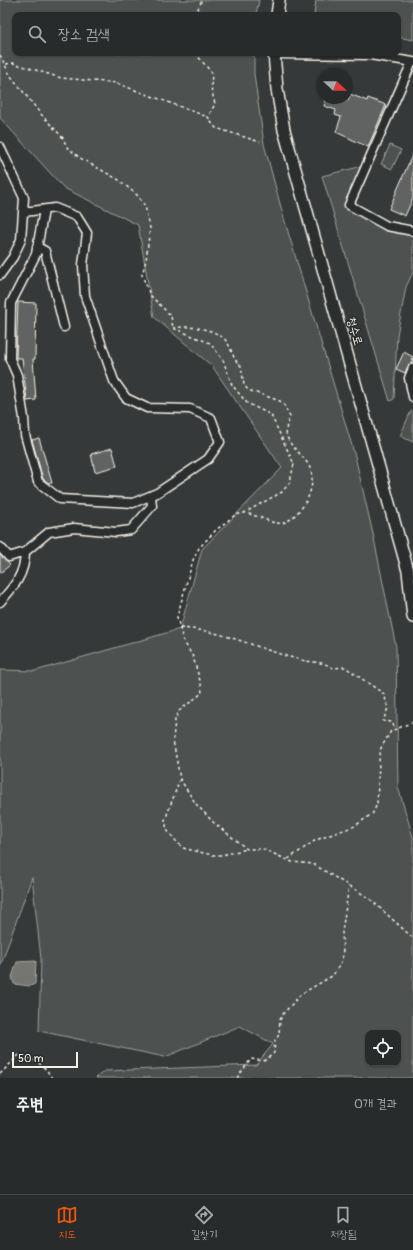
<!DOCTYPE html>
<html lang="ko">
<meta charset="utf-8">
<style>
:root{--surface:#282b2b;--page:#343737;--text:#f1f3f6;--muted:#a5a7a9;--line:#444747;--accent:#ea580c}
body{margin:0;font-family:Pangolin,"Poor Story",sans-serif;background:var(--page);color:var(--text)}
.controls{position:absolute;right:12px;bottom:12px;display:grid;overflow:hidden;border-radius:8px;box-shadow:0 1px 3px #0004}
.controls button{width:36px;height:36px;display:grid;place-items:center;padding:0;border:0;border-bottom:1px solid var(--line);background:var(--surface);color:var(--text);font:20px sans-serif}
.compass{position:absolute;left:317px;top:68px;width:36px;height:36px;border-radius:50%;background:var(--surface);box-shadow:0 1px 3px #0004;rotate:112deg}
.scale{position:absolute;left:12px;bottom:10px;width:66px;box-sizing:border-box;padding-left:4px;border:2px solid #f4f1e8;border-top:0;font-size:11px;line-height:14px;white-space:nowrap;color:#f4f1e8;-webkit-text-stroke:3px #2a2d2e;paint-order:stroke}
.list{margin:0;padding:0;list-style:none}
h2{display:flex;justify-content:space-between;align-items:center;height:52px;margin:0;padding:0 16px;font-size:17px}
h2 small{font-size:13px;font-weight:400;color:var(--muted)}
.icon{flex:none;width:22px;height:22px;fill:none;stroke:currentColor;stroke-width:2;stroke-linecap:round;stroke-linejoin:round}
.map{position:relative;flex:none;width:413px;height:1078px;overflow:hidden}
.search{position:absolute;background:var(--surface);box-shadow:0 1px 3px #0004;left:12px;right:12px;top:12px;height:44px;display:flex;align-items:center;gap:10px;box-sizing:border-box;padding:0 14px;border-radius:8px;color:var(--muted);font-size:15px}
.sheet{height:116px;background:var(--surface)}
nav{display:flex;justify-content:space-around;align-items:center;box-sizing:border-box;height:56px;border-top:1px solid var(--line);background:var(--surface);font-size:11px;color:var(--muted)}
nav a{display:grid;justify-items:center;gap:2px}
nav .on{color:var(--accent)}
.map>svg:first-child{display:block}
.green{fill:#4e514f;stroke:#a1a19c;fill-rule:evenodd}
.water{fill:#757572;stroke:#a8a7a1}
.building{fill:#616362;stroke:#f4f1e8}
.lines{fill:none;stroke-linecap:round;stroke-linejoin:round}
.minor-casing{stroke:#f4f1e8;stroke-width:11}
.major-casing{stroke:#f4f1e8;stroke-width:14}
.path{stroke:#f4f1e8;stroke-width:1.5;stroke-dasharray:3 3;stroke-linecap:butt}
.minor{stroke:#2a2d2e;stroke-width:8}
.major{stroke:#2a2d2e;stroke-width:11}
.labels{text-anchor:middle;stroke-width:3;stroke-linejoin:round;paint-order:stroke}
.street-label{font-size:12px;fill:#f4f1e8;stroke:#2a2d2e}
</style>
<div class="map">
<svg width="413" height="1078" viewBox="0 0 413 1078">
<rect width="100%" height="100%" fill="#363939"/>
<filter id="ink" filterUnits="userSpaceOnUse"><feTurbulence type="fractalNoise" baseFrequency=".025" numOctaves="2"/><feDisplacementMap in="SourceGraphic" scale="8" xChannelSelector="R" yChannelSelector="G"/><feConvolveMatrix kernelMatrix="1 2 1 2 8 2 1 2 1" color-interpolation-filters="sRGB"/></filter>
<g filter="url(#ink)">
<path class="green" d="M0 0H259L256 15H15V53H254V74L264 144 283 215 355 456 373 534 396 647 398 787 413 837V1078H96L104 1071 256 1065 273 1044 240 1026 165 1057 39 1031 41 959 32 877 0 967V670L35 671 180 629 202 549 282 468 212 366 154 317 138 225 64 188 0 118ZM368 1033H398V1063H368Z
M316 0H413V40L398 37V15H314Z
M390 145 401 150 392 169 381 164Z
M363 166 346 208C369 221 386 233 413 235V272L406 287 397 335 394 399 390 401 322 176Z
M411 411 413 412V442L400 436Z"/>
<path class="water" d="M36 961 35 984 30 986 14 984 12 977 17 962Z"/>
<path class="building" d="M350 94 367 101 368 98 386 105 368 147 336 132 341 117 335 115 336 110 324 106 326 98H341L348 101Z
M413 153V198L405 216 389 209Z
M18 302 36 303 35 359H33L36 400 27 401 22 358H16Z
M404 352 413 357 412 363 408 366 405 373 396 369Z
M39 438 52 483H49L43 479 32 440Z
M112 448 117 466 95 472 91 454Z
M0 555 10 565 0 573Z"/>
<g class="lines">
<g class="minor-casing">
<path id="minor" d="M274 54 370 55 413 62
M412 62 349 205 387 226 413 231
M0 147 24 198 21 240 13 257 0 275
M24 212 55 208 77 217 87 233 83 265 85 296 114 381 126 398 147 408 190 409 211 418 220 442 208 459 157 493 133 503 60 499 38 482 25 435 24 418 17 375 10 359 11 303 36 254 44 210
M37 247 45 251 64 327
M413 368 409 378 413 397
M0 547 9 557 25 552 49 532 74 528 116 532 131 530 152 506 151 496
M0 602C14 587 25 574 25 552"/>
</g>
<g class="major-casing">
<path id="major" d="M277 15 279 0
M274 53 277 89 284 130 408 571 413 617"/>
</g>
<path class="path" d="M195 15 202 0
M195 53 212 73 211 88 215 104 208 117
M0 55 10 75 40 113 63 138 67 147 80 158 119 180 137 195 145 206 150 228 146 260 142 275 150 295 171 316 173 328 210 343 223 360 232 385 247 403 271 415 294 464 290 482 282 492 244 513 235 515 216 530 199 548 193 560 177 617 183 640 193 657 201 684 202 693 179 711 175 720 173 740 180 779 196 804 214 823 247 849H263L292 862 313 864 369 898 413 938
M6 64 13 63 61 78 116 83 208 117 213 125 216 128 260 142
M173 328C187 325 217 328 227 342 233 351 232 359 241 366L244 385 248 390 280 401 284 405 290 417C278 441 297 447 308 464 316 477 311 495 303 506 280 536 274 519 245 513
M180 628C224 630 260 650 301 660 313 663 323 661 333 668L345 667 384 694 388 708 383 721 392 722 395 729
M180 779 165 820 167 830 176 841 183 848 212 855H222L247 849
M288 859 316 840 355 826 373 813 377 804 379 761 381 748 391 731 413 722
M0 1074 19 1055C34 1058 44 1065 52 1078
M237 1078 251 1059 264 1061 274 1053 275 1040 279 1035 280 1020 283 1014 301 994 332 976 340 965 343 955 342 932 349 886"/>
<use href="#minor" class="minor"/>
<use href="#major" class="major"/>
</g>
</g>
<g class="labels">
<g class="street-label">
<text transform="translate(355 331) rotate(74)" y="4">청수로</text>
</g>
</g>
</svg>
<div class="controls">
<button><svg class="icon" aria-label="locate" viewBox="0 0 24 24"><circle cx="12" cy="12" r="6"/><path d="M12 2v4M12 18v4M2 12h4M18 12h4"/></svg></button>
</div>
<svg class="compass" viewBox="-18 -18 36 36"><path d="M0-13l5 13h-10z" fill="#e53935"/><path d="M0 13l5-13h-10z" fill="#a5a7a9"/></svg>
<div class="scale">50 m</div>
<div class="search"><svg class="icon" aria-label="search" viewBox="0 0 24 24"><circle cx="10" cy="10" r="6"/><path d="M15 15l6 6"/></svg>장소 검색</div>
</div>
<section class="sheet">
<h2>주변<small>0개 결과</small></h2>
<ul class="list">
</ul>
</section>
<nav>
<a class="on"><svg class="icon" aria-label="map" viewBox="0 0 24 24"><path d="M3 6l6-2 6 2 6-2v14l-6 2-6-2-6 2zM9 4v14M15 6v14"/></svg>지도</a>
<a><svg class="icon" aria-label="directions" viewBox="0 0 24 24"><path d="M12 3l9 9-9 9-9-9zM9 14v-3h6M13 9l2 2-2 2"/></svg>길찾기</a>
<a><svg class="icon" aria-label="saved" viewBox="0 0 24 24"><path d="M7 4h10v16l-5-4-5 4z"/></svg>저장됨</a>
</nav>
